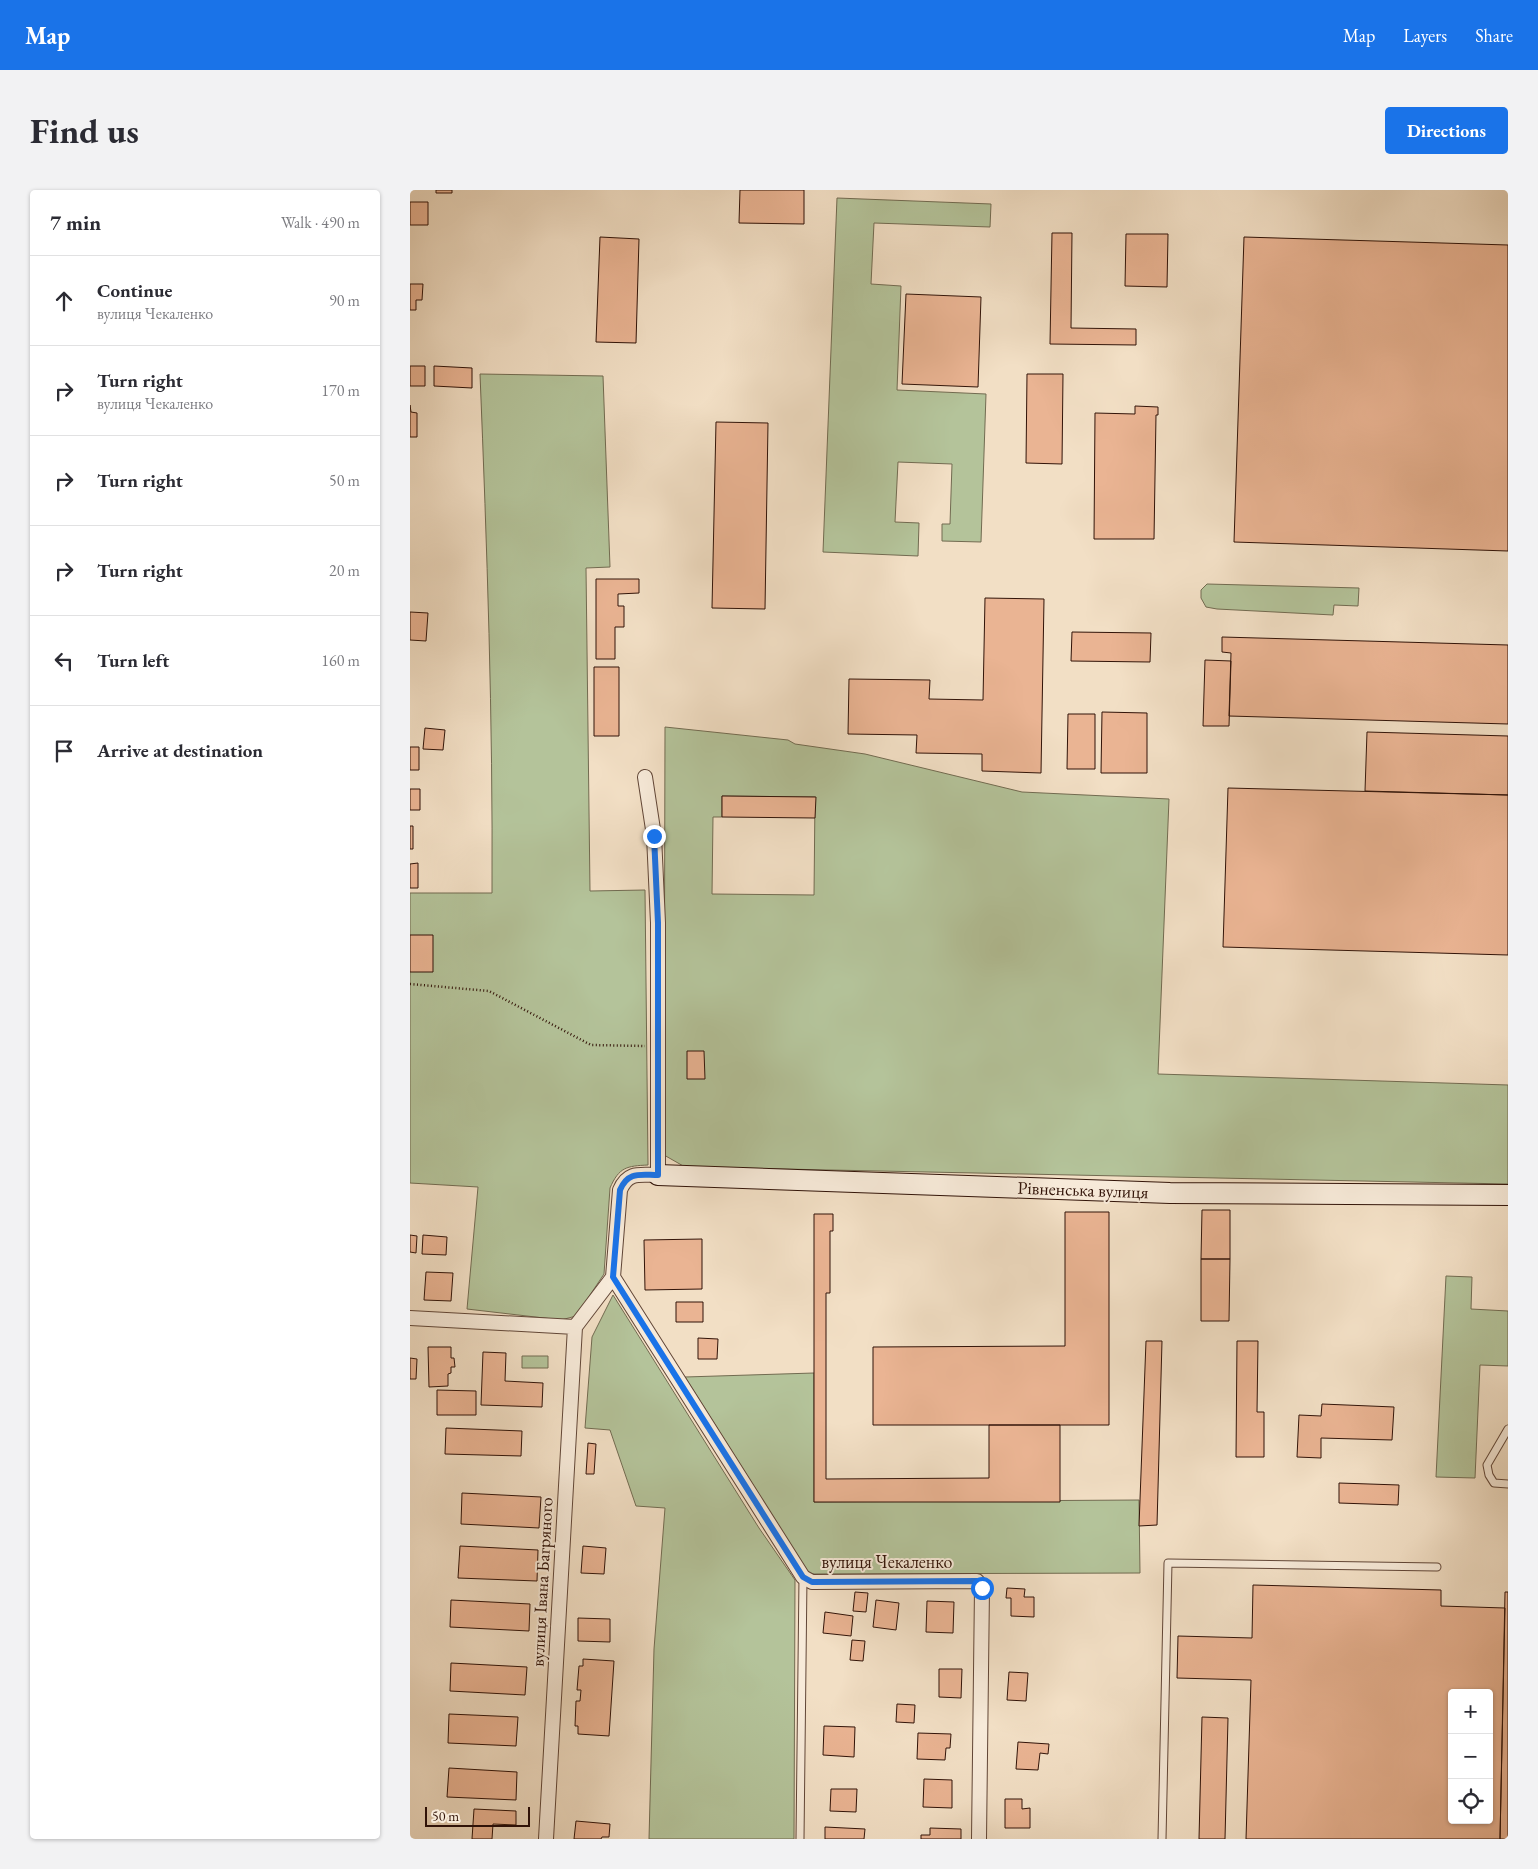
<!DOCTYPE html>
<meta charset="utf-8">
<style>
:root{--surface:#fff;--page:#f2f2f3;--text:#2b2b33;--muted:#7c7c81;--line:#e1e1e2;--accent:#1a73e8}
body{margin:0;font-family:"EB Garamond",serif;background:var(--page);color:var(--text)}
.controls{position:absolute;right:15px;bottom:15px;display:grid;overflow:hidden;border-radius:5px;box-shadow:0 1px 4px #0004}
.controls button{width:45px;height:45px;display:grid;place-items:center;padding:0;border:0;border-bottom:1px solid var(--line);background:var(--surface);color:var(--text);font:25px sans-serif}
.scale{position:absolute;left:15px;bottom:12px;width:105px;box-sizing:border-box;padding-left:5px;border:2px solid #311308;border-top:0;font-size:14px;line-height:18px;white-space:nowrap;color:#311308;-webkit-text-stroke:4px #f7ead9;paint-order:stroke}
.stop{position:absolute;width:15px;height:15px;margin:-11px;border:4px solid #1a73e8;border-radius:50%;background:#fff}
.stop.end{background:#1a73e8;border-color:#fff;box-shadow:0 1px 5px #0008}
.list{margin:0;padding:0;list-style:none}
h2{display:flex;justify-content:space-between;align-items:center;height:65px;margin:0;padding:0 20px;font-size:21px}
h2 small{font-size:16px;font-weight:400;color:var(--muted)}
.list li{display:grid;grid-template-columns:32px 1fr auto;gap:15px;align-items:center;box-sizing:border-box;height:90px;padding:0 20px;border-top:1px solid var(--line)}
.list b{display:block;font-size:19px;white-space:nowrap}
.list p{margin:0;font-size:16px;white-space:nowrap;color:var(--muted)}
.list em{font-size:16px;font-style:normal;color:var(--muted)}
.icon{flex:none;width:28px;height:28px;fill:none;stroke:currentColor;stroke-width:2;stroke-linecap:round;stroke-linejoin:round}
.map{position:relative;flex:none;width:1098px;height:1649px;overflow:hidden;border-radius:5px}
header{display:flex;align-items:center;gap:30px;box-sizing:border-box;height:70px;padding:0 25px;background:var(--accent);color:#fff}
header strong{font-size:24px}
nav{display:flex;gap:28px;margin-inline-start:auto;font-size:18px}
.intro{display:flex;align-items:center;justify-content:space-between;box-sizing:border-box;height:120px;padding:0 30px}
h1{margin:0;font-size:35px}
.button{padding:12px 22px;border-radius:5px;background:var(--accent);color:#fff;font-size:18px;font-weight:700}
main{display:flex;gap:30px;padding:0 30px}
aside{flex:1;background:var(--surface);border-radius:5px;box-shadow:0 1px 4px #0004}
.map>svg:first-child{display:block}
.green{fill:#b4c39a;stroke:#726b51;fill-rule:evenodd}
.building{fill:#eab493;stroke:#311308;fill-rule:evenodd}
.lines{fill:none;stroke-linecap:round;stroke-linejoin:round}
.lane-casing{stroke:#614637;stroke-width:9}
.street-casing{stroke:#614637;stroke-width:16}
.secondary-casing{stroke:#311308;stroke-width:22}
.path{stroke:#311308;stroke-width:2.5;stroke-dasharray:1 2.5;stroke-linecap:butt}
.lane{stroke:#f7ead9;stroke-width:7}
.street{stroke:#f7ead9;stroke-width:14}
.secondary{stroke:#f7ead9;stroke-width:20}
.route{stroke:#1a73e8;stroke-width:6}
.labels{text-anchor:middle;stroke-width:4;stroke-linejoin:round;paint-order:stroke}
.street-label{font-size:18px;fill:#311308;stroke:#f7ead9}
</style>
<header>
<strong>Map</strong>
<nav><a>Map</a><a>Layers</a><a>Share</a></nav>
</header>
<div class="intro"><h1>Find us</h1><a class="button">Directions</a></div>
<main>
<aside>
<h2>7 min<small>Walk · 490 m</small></h2>
<ul class="list">
<li><svg class="icon" aria-label="ahead" viewBox="0 0 24 24"><path d="M12 20V5M6 11l6-6 6 6"/></svg><div><b>Continue</b><p>вулиця Чекаленко</p></div><em>90 m</em></li>
<li><svg class="icon" aria-label="right" viewBox="0 0 24 24"><path d="M7 20v-9h11M14 6l5 5-5 5"/></svg><div><b>Turn right</b><p>вулиця Чекаленко</p></div><em>170 m</em></li>
<li><svg class="icon" aria-label="right" viewBox="0 0 24 24"><path d="M7 20v-9h11M14 6l5 5-5 5"/></svg><div><b>Turn right</b></div><em>50 m</em></li>
<li><svg class="icon" aria-label="right" viewBox="0 0 24 24"><path d="M7 20v-9h11M14 6l5 5-5 5"/></svg><div><b>Turn right</b></div><em>20 m</em></li>
<li><svg class="icon" aria-label="left" viewBox="0 0 24 24"><path d="M17 20v-9H6M10 6l-5 5 5 5"/></svg><div><b>Turn left</b></div><em>160 m</em></li>
<li><svg class="icon" aria-label="arrive" viewBox="0 0 24 24"><path d="M6 21V4h12l-3 4 3 4H6"/></svg><div><b>Arrive at destination</b></div></li>
</ul>
</aside>
<div class="map">
<svg width="1098" height="1649" viewBox="0 0 1098 1649">
<rect width="100%" height="100%" fill="#f2dfc5"/>
<filter id="stains"><feTurbulence type="fractalNoise" baseFrequency=".004" numOctaves="4"/><feColorMatrix values="0 0 0 0 .2 0 0 0 0 .09 0 0 0 0 .02 0 0 0 .5 -.17"/></filter>
<radialGradient id="worn" r=".72"><stop offset=".6" stop-color="#630" stop-opacity="0"/><stop offset="1" stop-color="#630" stop-opacity=".3"/></radialGradient>
<path class="green" d="M427 8 581 14 580 37 464 33 461 94 491 96 487 200 576 204 571 352 532 351V334H540L542 274 488 272 485 332 509 333 508 366 413 362Z
M70 184 193 186 200 377 176 378 180 701 235 700 238 975C217 976 209 977 200 998L194 1084 166 1126 151 1130 57 1119 68 997 0 993V703H82C83 530 77 357 70 184Z
M797 394 949 398 948 416 924 415 923 425 807 419 796 417 791 408V400Z
M255 537 378 550 385 554 455 564 612 602 759 609 748 884 1098 895V994L275 977 254 965ZM312 606 405 607 404 705 302 704 303 627H312Z
M1036 1086 1062 1087 1061 1119 1098 1121V1176L1070 1175 1065 1288 1026 1287Z
M203 1105 349 1338 385 1390 384 1649H239L244 1459 255 1318 226 1316 200 1240 175 1238 182 1147Z
M112 1166H138V1178H112Z
M404 1183V1312L729 1310 730 1383 403 1384 398 1382 275 1187Z"/>
<path class="building" d="M26 0H42V3H26Z
M330 0H394V34L329 33Z
M0 12H18V35H0Z
M642 43H662L661 138 726 139V155L640 154Z
M716 44H758L757 97 715 96Z
M190 47 229 49 226 153 186 152Z
M834 47 1098 55V361L824 352Z
M0 94H13L12 110H6V120H0Z
M496 104 571 107 568 197 492 194Z
M0 176H15V196H0Z
M24 176 62 178V198L24 196Z
M617 184H653L652 274 616 273Z
M0 215 1 222 7 223V247H0Z
M725 216 748 217V225H746L744 349H684L685 223 725 224Z
M306 232 358 233 355 419 302 418Z
M186 389H229V403L208 404V416H214V437H205V469H186Z
M575 408 634 409 631 583 572 581V564L506 563 507 545 438 544 439 489 520 490 519 509 573 510Z
M0 422 18 423 16 451 0 450Z
M662 442 741 443 740 472 661 471Z
M812 447 1098 455V534L819 526 821 463 812 462Z
M795 470 821 471 819 536H793Z
M184 477H209V546H184Z
M692 522 737 523V583H691Z
M658 524H685V579H657Z
M15 538 35 540 33 560 13 559Z
M957 542 1098 546V605L955 601Z
M0 557H9V580H0Z
M818 598 1098 605V765L813 757Z
M0 599H10V620H0Z
M312 606 406 607 405 628 312 627Z
M0 636H3V659H0Z
M8 673V698H0V674Z
M0 745H23V782H0Z
M277 861H294L295 889H277Z
M792 1020H820V1069H791Z
M655 1022H699V1235H463V1157L655 1156Z
M404 1024H423V1041H420V1103H416V1289L579 1288V1235H650V1312H404Z
M0 1045 7 1046 6 1063 0 1062Z
M13 1045 37 1047 36 1065 12 1064Z
M292 1049V1099L235 1100 234 1050Z
M791 1069H820L819 1131H791Z
M16 1082 43 1083 41 1111 14 1110Z
M266 1112H293V1132H266Z
M288 1148 308 1149 307 1169H288Z
M736 1151H752L747 1335 729 1336Z
M827 1151H848L847 1222H854V1267H826Z
M18 1157H41V1168H44L45 1177H41V1183L38 1184V1196L19 1197Z
M73 1162 96 1163 95 1191 133 1193 132 1217 71 1215Z
M0 1168 7 1169 6 1189H0Z
M27 1200 66 1201V1225H27Z
M912 1214 984 1217 982 1250 911 1248V1268L887 1267 889 1225 911 1226Z
M36 1238 112 1241 111 1266 35 1264Z
M178 1253 186 1254 184 1284H176Z
M929 1293 989 1295 988 1315 929 1313Z
M52 1303 131 1307 129 1338 51 1334Z
M50 1356 128 1360 127 1391 48 1388Z
M173 1356 196 1358 194 1384 171 1383Z
M843 1395 1031 1400V1416L1095 1418 1090 1649H836L841 1490 767 1488 768 1446 842 1448ZM1042 1503H1079V1630H1042Z
M597 1398 615 1399 614 1407H624V1427L601 1426V1408H596Z
M445 1402 458 1403 456 1422 443 1421Z
M1095 1402H1098V1649H1090Z
M41 1410 120 1414 119 1441 40 1437Z
M466 1410 489 1413 486 1440 463 1437Z
M517 1411 544 1412 543 1443 516 1442Z
M415 1422 443 1426 441 1446 413 1443Z
M168 1428 200 1429V1452L168 1451Z
M442 1450 455 1451 453 1471 440 1470Z
M173 1469 204 1471 199 1546 168 1544V1536H165L166 1511H170L171 1500H167L169 1476H173Z
M41 1473 117 1477 115 1505 40 1501Z
M529 1479H552L551 1508 529 1507Z
M599 1482 618 1483 616 1511 597 1510Z
M487 1514 505 1515 504 1533 486 1532Z
M39 1524 108 1527 106 1556 38 1553Z
M792 1527 818 1528 815 1649H789Z
M414 1536 445 1537 444 1567 413 1565Z
M508 1543 541 1544 540 1558H536L535 1570 507 1569Z
M608 1552 639 1554 638 1564 630 1563 628 1580 606 1579Z
M39 1578 107 1582 106 1610 37 1607Z
M514 1589 542 1590V1618L513 1617Z
M421 1599H447L446 1622 420 1621Z
M595 1609H612V1619L620 1618V1638H595Z
M64 1619 106 1621V1635L83 1634 82 1649H62Z
M166 1631 200 1634 199 1647H192L191 1649H164Z
M415 1637 455 1639 454 1649H415Z
M520 1638 551 1639V1649H511V1645H520Z"/>
<g class="lines">
<g class="lane-casing">
<path id="lane" d="M1098 1239 1077 1275 1079 1285 1084 1293 1098 1294
M390 1649 393 1387
M752 1649 758 1373 1027 1377"/>
</g>
<g class="street-casing">
<path id="street" d="M203 1087 393 1387 402 1392 567 1391 572 1398 569 1649
M0 1128 165 1137
M165 1137 203 1087 210 1000C218 981 230 985 248 985V733L244 646 235 587
M136 1649 165 1137"/>
</g>
<g class="secondary-casing">
<path id="secondary" d="M248 985 760 1003 1098 1005"/>
</g>
<path class="path" d="M0 794 79 801 181 855 235 856"/>
<use href="#lane" class="lane"/>
<use href="#street" class="street"/>
<use href="#secondary" class="secondary"/>
</g>
<g class="lines">
<path class="route" d="M244 646 248 733V985C230 985 218 981 210 1000L203 1087 393 1387 402 1392 567 1391 572 1398"/>
</g>
<g class="labels">
<g class="street-label">
<text transform="translate(673 1000) rotate(2)" y="6">Рівненська вулиця</text>
<text x="477" y="1378">вулиця Чекаленко</text>
<text transform="translate(132 1392) rotate(-87)" y="6">вулиця Івана Багряного</text>
</g>
</g>
<rect width="100%" height="100%" filter="url(#stains)"/>
<rect width="100%" height="100%" fill="url(#worn)"/>
</svg>
<div class="controls">
<button>+</button>
<button>−</button>
<button><svg class="icon" aria-label="locate" viewBox="0 0 24 24"><circle cx="12" cy="12" r="6"/><path d="M12 2v4M12 18v4M2 12h4M18 12h4"/></svg></button>
</div>
<div class="scale">50 m</div>
<div class="stop" style="left:572px;top:1398px"></div>
<div class="stop end" style="left:244px;top:646px"></div>
</div>
</main>
